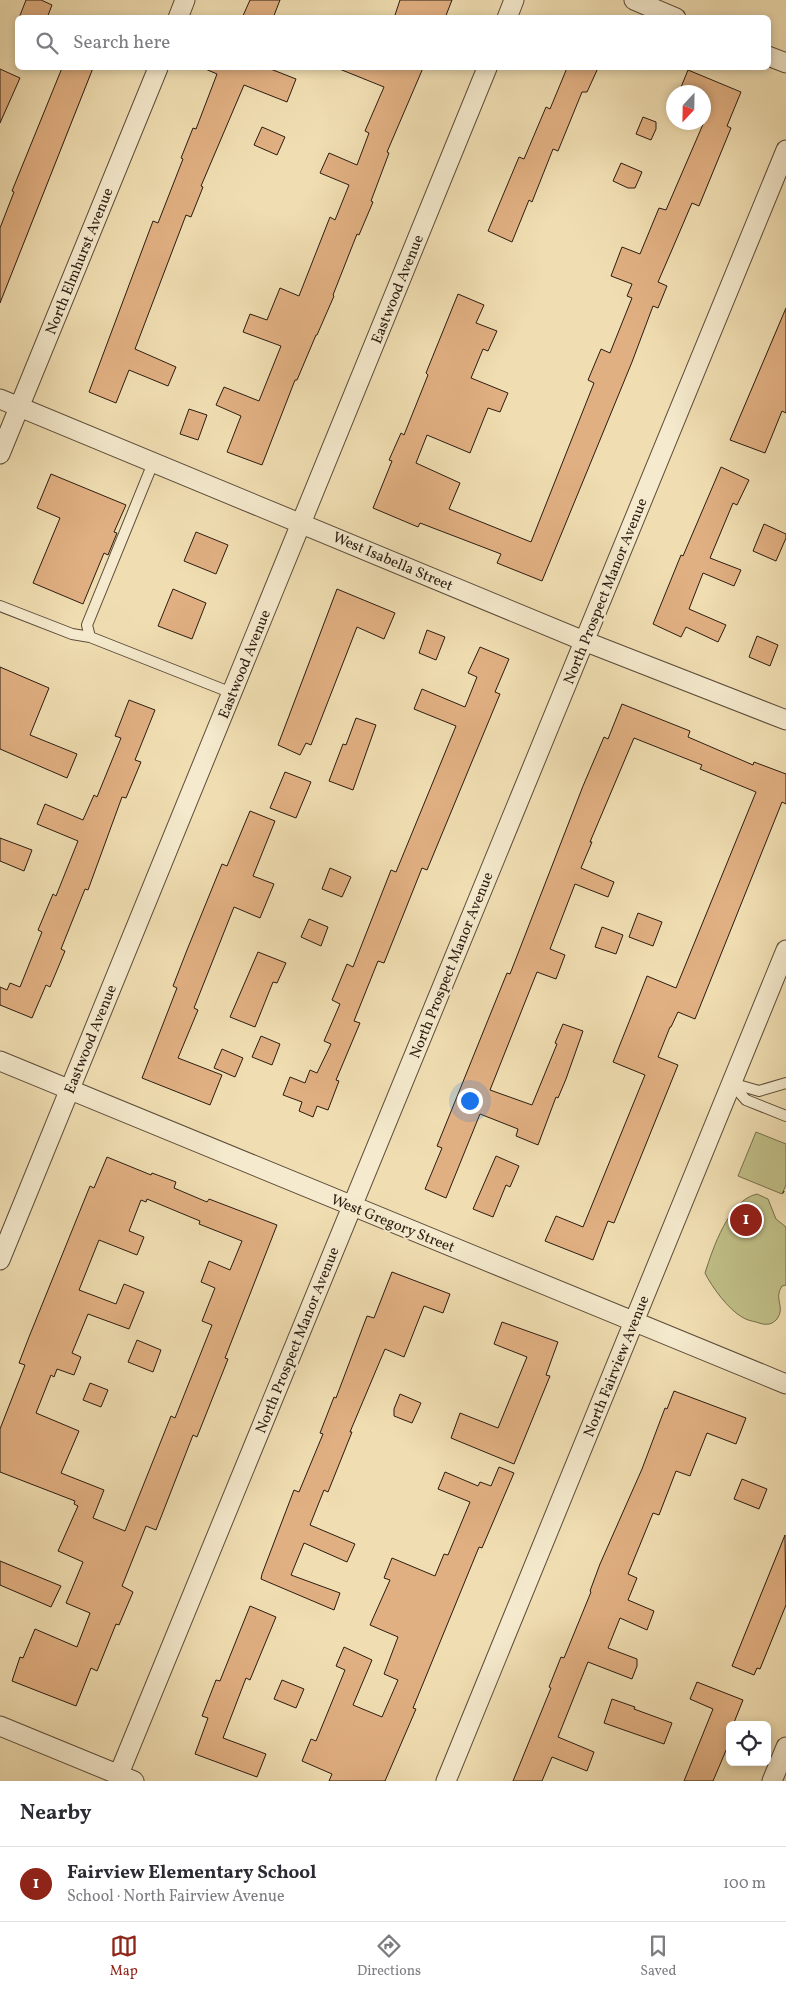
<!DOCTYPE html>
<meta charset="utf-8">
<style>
:root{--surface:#fff;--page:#f2f2f3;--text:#2b2b33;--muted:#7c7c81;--line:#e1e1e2;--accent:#8f2418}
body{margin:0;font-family:Vollkorn,serif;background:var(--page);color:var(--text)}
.controls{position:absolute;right:15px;bottom:15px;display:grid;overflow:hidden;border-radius:8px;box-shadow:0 2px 8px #0003}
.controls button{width:45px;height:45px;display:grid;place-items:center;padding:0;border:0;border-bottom:1px solid var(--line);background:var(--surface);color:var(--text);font:25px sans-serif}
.compass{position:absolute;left:666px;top:85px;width:45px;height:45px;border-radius:50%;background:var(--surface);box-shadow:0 2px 8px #0003;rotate:202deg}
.you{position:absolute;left:469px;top:1100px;width:18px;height:18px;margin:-12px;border:4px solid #fff;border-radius:50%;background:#1a73e8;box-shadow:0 0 0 8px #1a73e833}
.badge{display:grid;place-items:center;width:32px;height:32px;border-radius:50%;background:var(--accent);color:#fff;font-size:16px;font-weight:700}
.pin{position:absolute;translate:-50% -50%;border:2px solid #fff;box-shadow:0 1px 5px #0006}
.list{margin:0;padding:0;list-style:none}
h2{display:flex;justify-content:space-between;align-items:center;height:65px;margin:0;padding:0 20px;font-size:21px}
h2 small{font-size:16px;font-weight:400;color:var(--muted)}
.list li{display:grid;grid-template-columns:32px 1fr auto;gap:15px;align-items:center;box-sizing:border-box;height:75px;padding:0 20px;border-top:1px solid var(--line)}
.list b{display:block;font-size:19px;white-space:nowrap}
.list p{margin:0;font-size:16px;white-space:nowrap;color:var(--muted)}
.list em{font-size:16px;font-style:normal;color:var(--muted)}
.icon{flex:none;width:28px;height:28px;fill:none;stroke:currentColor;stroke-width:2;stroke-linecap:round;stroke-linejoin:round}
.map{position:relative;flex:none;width:786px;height:1781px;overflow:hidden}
.search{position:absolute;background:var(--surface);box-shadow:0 2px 8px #0003;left:15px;right:15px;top:15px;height:55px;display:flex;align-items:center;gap:12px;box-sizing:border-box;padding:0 18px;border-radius:8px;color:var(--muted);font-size:19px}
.sheet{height:140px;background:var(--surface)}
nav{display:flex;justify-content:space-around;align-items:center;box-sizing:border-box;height:70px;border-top:1px solid var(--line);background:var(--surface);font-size:14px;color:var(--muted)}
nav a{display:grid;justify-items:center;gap:2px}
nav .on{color:var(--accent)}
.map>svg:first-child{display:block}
.green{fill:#c0bf87;stroke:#766e4c}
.building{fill:#e1b082;stroke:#2b1c11;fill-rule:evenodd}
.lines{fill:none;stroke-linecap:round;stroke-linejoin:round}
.service-casing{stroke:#5c4c39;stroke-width:12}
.minor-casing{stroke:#5c4c39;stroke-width:21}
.path{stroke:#2b1c11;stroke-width:3;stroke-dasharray:1 2.5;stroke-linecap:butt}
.service{stroke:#f5eacd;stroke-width:10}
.minor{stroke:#f5eacd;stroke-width:19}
.labels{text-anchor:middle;stroke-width:4;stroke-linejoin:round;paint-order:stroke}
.street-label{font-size:15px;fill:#2b1c11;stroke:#f5eacd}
</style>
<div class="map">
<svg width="786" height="1781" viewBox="0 0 786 1781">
<rect width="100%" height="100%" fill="#f0deb2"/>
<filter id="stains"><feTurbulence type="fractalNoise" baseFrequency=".004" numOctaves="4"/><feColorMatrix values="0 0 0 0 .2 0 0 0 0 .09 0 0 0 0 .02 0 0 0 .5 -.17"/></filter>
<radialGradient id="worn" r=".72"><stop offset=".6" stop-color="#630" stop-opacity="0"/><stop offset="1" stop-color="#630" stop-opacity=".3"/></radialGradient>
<path class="green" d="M756 1132 786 1144V1185L782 1194 738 1176Z
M757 1194 768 1199 776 1219 786 1227V1285L782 1286C773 1299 786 1307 777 1319 771 1326 764 1325 756 1322 752 1321 746 1320 742 1317 729 1310 711 1286 705 1273 713 1248 729 1200 757 1194Z"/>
<path class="building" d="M26 0H41L52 5 47 18H19Z
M250 0H280L273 18H242Z
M400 0H452L445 18H394Z
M62 68H93L0 303V228L14 192 12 191Z
M203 68H268L296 79 287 102 244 85 201 186 203 187 191 217 186 215 135 349 176 367 168 386 129 370 116 403 89 392 153 221 158 223 183 159 181 158 193 128 196 129 217 74Z
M337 68H423L387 152 389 153 371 201 373 202 359 235 357 234 333 295 334 296 317 335H316L297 380H295L262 465 227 452 241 416 216 405 224 387 259 401 281 346 243 332 250 314 267 320 280 288 299 296 330 217 335 220 349 185 320 173 329 153 357 165 369 133 365 131 384 87Z
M567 68H598L587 92H582L558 151 553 149 532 202 529 200 512 242 488 231 519 157 524 159 546 107 550 109Z
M0 69 20 78 0 123Z
M688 70 741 92 727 126 731 128 699 206 692 203 671 252 658 282 667 286 658 308 653 306 632 362 542 581 497 563 501 554 420 523 418 527 373 508 392 461 389 460 401 433 404 435 428 375 426 373 458 294 484 305 476 323 497 331 488 351 483 349 471 378 508 393 500 412 488 408 470 453 427 435 416 463 460 483 449 509 531 542 594 383 588 380 601 349 610 353 632 298 627 296 632 284 611 276 622 247 640 254 659 208 666 210 704 122V92H679Z
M643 117 656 122V129L651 140 636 134Z
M262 127 285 137 277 155 254 145Z
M621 163 642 172 635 188H628L613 181Z
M786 308V413L782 411 765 453 730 440Z
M189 409 207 415 198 440 180 434Z
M721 467 749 480 737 505 733 503 710 558 741 570 734 586 703 573 689 609 726 625 718 642 686 627 681 637 653 624 681 555 683 556Z
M51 474 126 505 114 532 117 533 108 555 104 553 83 604 33 583 60 518 37 508Z
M764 524 786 534V538L776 561 753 551Z
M196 532 228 545 216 574 184 561Z
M173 589 206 603 192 639 158 626Z
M337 589 395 613 384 639 357 627 311 745 306 743 300 755 278 745Z
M427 630 445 637 436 660 419 653Z
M757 636 778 645 770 666 749 657Z
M480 647 509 659 495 692 500 694 427 870 422 868 384 963 378 961 354 1021 360 1023 336 1080 339 1081 328 1110 317 1106 313 1117 299 1111 302 1102 283 1095 290 1077 305 1083 310 1070 317 1073 331 1044 324 1041 340 1004 332 1000 347 964 353 967 391 870 396 872 456 726 414 709 422 689 465 707 477 677 468 673Z
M0 667 49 688 30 735 77 754 67 778 0 749Z
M129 700 155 710 135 760 141 762 126 798 122 797 88 890 85 889 61 949 65 951 50 987 46 985 32 1018 0 1005V987L7 990 10 983 20 987 42 932 38 930 53 894 56 896 78 841 37 824 45 804 83 820 94 795 97 797 121 738 115 736Z
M622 704 690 731 688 737 753 765 754 762 786 774V804L782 802 695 1019 678 1012 671 1027H670L658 1057 678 1065 614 1223 608 1221 593 1260 545 1241 556 1216 583 1227 645 1075 613 1062 633 1012 647 976 676 988 756 792 700 769 702 765 634 738 590 842H592L581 868 614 882 608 897 575 884 550 949 565 955 556 979 537 972 490 1090 532 1105 557 1044 555 1043 563 1024 583 1031 566 1079 558 1098 556 1097 538 1145 516 1136 518 1129 480 1114 446 1198 425 1189 442 1148 437 1146 507 973 510 974 583 786 604 737 608 739Z
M356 718 376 725 353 790 329 781 343 744 346 745Z
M285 772 311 782 296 818 270 808Z
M250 811 275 821 253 876 274 884 260 918 234 907 194 1008 198 1010 178 1058 222 1075 210 1105 142 1078 177 988 173 986 187 950 222 864 227 866Z
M0 838 32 850 24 871 0 861Z
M330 868 351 877 342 897 322 889Z
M638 913 662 922 653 946 629 937Z
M309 919 328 927 321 946 301 937Z
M602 927 623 935 616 954 595 947Z
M258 952 286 963 277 983 273 982 255 1027 230 1017Z
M261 1036 280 1044 272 1065 252 1057Z
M222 1049 243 1058 235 1077 214 1068Z
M496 1156 519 1166 510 1187 506 1185 493 1217 473 1209Z
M107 1157 151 1175 152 1173 176 1182 174 1188 207 1202 209 1199 277 1225 225 1358 228 1359 197 1437 193 1435 156 1530 146 1526 122 1586 133 1592 119 1625 116 1624 97 1671 91 1668 76 1706 12 1681 20 1657 23 1658 35 1629 77 1647 90 1613 66 1603 83 1562 58 1551 78 1506 74 1504 75 1501 0 1472V1429L25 1365 19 1363 29 1337 90 1186 94 1188ZM147 1199 200 1221 199 1224 242 1241 230 1270 209 1261 201 1282 215 1288 202 1321 212 1325 175 1418 171 1416 125 1531 93 1518 104 1490 61 1473 79 1431 36 1413 51 1375 54 1377 57 1369 74 1375 81 1357 72 1353 88 1314 129 1329 144 1292 124 1284 116 1304 79 1290 99 1240 137 1255 144 1237 129 1231 141 1200 146 1202Z
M392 1272 450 1294 443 1313 424 1306 404 1357 385 1349 350 1432H352L328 1492 324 1490 310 1525 355 1544 347 1562 304 1543 291 1575 340 1593 334 1610 261 1579 262 1574 294 1490 299 1492 323 1434 320 1433 334 1397 336 1398 367 1316 374 1318Z
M502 1322 558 1342 546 1375 550 1376 514 1464 451 1438 460 1413 498 1428 527 1357 494 1344Z
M137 1340 161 1350 153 1372 128 1362Z
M90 1383 108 1390 101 1407 83 1400Z
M674 1391 746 1418 736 1444 707 1433 690 1476 676 1471 659 1515 653 1513 628 1574 637 1578 628 1600 654 1611 647 1630 620 1618 608 1648 637 1659V1666L632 1679 588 1662 558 1737 594 1752 587 1771 552 1757 542 1781H513L551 1688 549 1687 561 1657 564 1658 591 1592 590 1591 600 1564 642 1469 665 1408 667 1409Z
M400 1394 421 1403 412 1423 394 1416V1409Z
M499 1467 514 1473 482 1548 479 1547 413 1708 416 1709 385 1781H329L332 1774 302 1761 311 1739 316 1741 345 1670 336 1666 344 1647 372 1660 353 1705 382 1717 398 1680 384 1674 398 1637 370 1625 390 1580 384 1578 392 1558 435 1576 444 1554 448 1555 470 1502 438 1489 445 1472 478 1486 480 1482 491 1486Z
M742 1479 767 1489 759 1509 734 1499Z
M785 1535 786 1605 760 1669 757 1668 754 1675 732 1666Z
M0 1561 61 1586 51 1607 0 1585Z
M250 1606 276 1617 250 1680 246 1678 223 1738 266 1754 257 1777 195 1754 208 1718 202 1716 216 1680 220 1681Z
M282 1680 304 1689 296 1708 274 1699Z
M697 1682 743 1700 733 1725H730V1741L713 1781H684L713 1709 690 1699Z
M612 1699 635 1707 634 1709 672 1723 664 1744 604 1723Z"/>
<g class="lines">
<g class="service-casing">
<path id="service" d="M0 606 72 634 90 637 232 693
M90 637 87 625 153 463
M731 1083 746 1100 786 1116
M731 1083 759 1091 786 1083"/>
</g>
<g class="minor-casing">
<path id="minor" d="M634 0 676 18
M178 18 185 0
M507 18 514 0
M768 56 786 63
M0 399 584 641 786 720
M0 454 158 68
M0 1061 786 1384
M0 1260 487 68
M0 1726 134 1781
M116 1781 786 150
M446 1781 786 950
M772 1781 786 1747"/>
</g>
<path class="path" d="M783 1192 786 1194"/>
<use href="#service" class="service"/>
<use href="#minor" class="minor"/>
</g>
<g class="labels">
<g class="street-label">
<text transform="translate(79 261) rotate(-68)" y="5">North Elmhurst Avenue</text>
<text transform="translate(397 289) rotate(-68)" y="5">Eastwood Avenue</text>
<text transform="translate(393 561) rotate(23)" y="5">West Isabella Street</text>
<text transform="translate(605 591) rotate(-68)" y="5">North Prospect Manor Avenue</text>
<text transform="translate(244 664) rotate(-68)" y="5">Eastwood Avenue</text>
<text transform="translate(451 965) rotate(-68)" y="5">North Prospect Manor Avenue</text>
<text transform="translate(90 1039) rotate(-68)" y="5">Eastwood Avenue</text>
<text transform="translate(393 1223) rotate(22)" y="5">West Gregory Street</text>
<text transform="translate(297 1340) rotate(-68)" y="5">North Prospect Manor Avenue</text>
<text transform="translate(616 1366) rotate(-68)" y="5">North Fairview Avenue</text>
</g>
</g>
<rect width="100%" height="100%" filter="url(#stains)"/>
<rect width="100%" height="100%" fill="url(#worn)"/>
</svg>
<div class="controls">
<button><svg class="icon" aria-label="locate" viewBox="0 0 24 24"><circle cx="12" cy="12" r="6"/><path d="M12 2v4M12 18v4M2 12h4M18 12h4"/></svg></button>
</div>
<svg class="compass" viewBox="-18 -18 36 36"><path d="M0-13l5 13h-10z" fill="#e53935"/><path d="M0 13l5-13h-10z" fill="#7c7c81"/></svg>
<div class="you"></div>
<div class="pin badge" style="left:746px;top:1220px">1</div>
<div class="search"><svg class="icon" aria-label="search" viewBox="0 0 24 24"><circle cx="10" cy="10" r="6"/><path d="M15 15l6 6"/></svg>Search here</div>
</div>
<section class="sheet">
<h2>Nearby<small></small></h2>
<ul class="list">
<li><span class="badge">1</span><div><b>Fairview Elementary School</b><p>School · North Fairview Avenue</p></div><em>100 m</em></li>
</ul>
</section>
<nav>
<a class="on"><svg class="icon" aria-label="map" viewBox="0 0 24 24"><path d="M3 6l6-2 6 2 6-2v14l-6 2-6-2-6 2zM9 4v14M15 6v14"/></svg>Map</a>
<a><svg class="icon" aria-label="directions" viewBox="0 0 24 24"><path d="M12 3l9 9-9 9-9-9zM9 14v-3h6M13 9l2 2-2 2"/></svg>Directions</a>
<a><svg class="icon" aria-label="saved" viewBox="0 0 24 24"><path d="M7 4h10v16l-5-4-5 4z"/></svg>Saved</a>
</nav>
